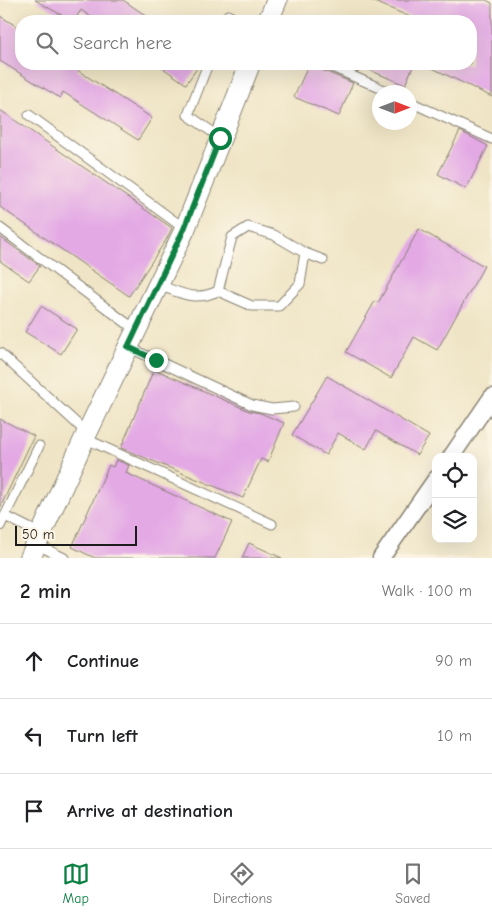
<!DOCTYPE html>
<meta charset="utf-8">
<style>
:root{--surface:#fff;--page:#f6f6f6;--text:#202124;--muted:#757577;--line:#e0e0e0;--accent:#0b8043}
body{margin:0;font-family:"Comic Neue",sans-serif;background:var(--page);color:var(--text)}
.controls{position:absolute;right:15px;bottom:15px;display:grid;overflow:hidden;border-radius:10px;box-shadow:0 5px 20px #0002}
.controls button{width:45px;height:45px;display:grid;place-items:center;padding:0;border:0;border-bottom:1px solid var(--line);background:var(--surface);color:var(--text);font:25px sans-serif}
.compass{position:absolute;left:372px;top:85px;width:45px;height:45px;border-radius:50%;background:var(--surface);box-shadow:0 5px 20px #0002;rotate:90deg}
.scale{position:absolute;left:15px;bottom:12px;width:122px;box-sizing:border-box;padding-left:5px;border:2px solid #1c1c1c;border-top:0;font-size:14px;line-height:18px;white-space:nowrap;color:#1c1c1c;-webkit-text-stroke:4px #fcf5e5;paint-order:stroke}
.stop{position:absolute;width:15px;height:15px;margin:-11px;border:4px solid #0b8043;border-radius:50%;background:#fff}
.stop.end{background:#0b8043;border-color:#fff;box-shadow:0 1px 5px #0008}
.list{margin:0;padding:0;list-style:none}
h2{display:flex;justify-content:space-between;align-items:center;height:65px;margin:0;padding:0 20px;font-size:21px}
h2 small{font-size:16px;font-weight:400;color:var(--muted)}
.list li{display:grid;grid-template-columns:32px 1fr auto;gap:15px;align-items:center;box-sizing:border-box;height:75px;padding:0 20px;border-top:1px solid var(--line)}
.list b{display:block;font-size:19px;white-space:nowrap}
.list em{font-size:16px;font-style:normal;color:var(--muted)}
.icon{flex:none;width:28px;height:28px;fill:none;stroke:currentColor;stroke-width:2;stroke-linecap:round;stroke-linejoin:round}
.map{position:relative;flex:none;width:492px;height:558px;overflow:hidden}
.search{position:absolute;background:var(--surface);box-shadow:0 5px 20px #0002;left:15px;right:15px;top:15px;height:55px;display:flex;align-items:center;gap:12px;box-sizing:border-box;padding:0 18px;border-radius:20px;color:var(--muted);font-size:19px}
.sheet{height:290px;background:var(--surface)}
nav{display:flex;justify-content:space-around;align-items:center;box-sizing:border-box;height:70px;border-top:1px solid var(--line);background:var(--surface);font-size:14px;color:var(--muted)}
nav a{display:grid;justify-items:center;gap:2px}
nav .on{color:var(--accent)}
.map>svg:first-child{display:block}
.building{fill:#e3a9e5}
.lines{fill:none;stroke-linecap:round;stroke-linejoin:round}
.service-casing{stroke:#868070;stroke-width:11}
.minor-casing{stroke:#868070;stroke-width:19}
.tertiary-casing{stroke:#868070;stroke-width:22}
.service{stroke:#fff;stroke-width:9}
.minor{stroke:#fff;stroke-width:16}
.tertiary{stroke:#fff;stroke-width:20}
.route{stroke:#0b8043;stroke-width:6}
</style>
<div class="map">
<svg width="492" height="558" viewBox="0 0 492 558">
<rect width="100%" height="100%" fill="#fcf5e5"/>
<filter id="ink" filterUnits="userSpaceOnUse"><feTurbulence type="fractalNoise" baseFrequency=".02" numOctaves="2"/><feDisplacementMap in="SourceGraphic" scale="10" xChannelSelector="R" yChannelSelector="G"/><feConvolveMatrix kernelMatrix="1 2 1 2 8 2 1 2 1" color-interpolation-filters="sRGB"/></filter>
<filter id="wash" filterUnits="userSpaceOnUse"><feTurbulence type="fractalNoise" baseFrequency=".0096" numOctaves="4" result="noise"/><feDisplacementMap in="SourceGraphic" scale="20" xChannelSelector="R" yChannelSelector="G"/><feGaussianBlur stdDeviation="1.12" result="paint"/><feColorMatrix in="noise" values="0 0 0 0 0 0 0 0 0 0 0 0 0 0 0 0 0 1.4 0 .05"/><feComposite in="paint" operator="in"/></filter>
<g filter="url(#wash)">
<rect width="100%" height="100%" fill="#efe4c5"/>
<g id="blocks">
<path class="building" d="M35 0H123L154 21H97L81 10 74 21H72Z
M370 0H486L492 3V97L424 64H471V21H420Z
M0 16 21 29V64H81L77 70 152 118 138 140 63 92 60 98 0 61Z
M157 64H200L186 84Z
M309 64H319L322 70 353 83 339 116 294 97Z
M340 64H414L405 85 360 66 358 72Z
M0 110 172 228 166 240 129 296 0 207Z
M460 131 488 146 466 189 438 174Z
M419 229 484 266 437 350 414 337 391 378 346 352 375 301 378 303Z
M0 237 40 266 29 281 0 261Z
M41 306 77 329 61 354 25 332Z
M154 369 249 411 260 413 284 423 268 462 261 459 243 498 121 448Z
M327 376 429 436 417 455 376 431 366 449 338 433 326 455 292 435Z
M0 419 34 436 0 508Z
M116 460 129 465 126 473 232 522 215 558H95L72 547 109 465 113 467Z
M249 543 282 558H242Z"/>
</g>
</g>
<g filter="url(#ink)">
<use href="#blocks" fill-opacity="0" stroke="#868070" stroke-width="1"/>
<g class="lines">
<g class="service-casing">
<path id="service" d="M225 21 228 15 238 21
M208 64 188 115 221 138
M325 64 389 92
M410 102 492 139
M29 115 185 229
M0 228 125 322 136 329
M159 285C181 293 194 302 218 291L232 237 248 227 274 235 305 253 323 260
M218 291 252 306H279L300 284 305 253
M128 347 252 405 272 409 294 407
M0 353 87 433
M84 438 272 524
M5 516 41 534
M0 526 39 446
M36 544 64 558"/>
</g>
<g class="minor-casing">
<path id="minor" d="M451 457 492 397
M381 558 436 479"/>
</g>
<g class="tertiary-casing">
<path id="tertiary" d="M268 21 277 0
M30 558 87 433 185 229 250 64"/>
</g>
<use href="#service" class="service"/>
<use href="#minor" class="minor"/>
<use href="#tertiary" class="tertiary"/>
</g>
</g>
<g class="lines" filter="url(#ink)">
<path class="route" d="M156 360 128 347 184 229 220 138"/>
</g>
</svg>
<div class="controls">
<button><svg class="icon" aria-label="locate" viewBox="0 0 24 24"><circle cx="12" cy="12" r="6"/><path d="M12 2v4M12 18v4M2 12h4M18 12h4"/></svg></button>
<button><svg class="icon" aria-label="layers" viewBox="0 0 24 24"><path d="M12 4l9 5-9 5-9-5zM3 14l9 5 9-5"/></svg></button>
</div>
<svg class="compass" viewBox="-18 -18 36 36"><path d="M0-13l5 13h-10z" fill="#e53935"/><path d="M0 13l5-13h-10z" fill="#757577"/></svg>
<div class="scale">50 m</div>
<div class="stop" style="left:220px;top:138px"></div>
<div class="stop end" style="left:156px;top:360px"></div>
<div class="search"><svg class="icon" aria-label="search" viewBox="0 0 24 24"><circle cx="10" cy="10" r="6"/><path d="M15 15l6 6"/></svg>Search here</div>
</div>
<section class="sheet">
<h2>2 min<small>Walk · 100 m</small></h2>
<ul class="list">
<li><svg class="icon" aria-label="ahead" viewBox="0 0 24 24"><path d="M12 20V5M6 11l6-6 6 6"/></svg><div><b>Continue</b></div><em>90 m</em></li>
<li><svg class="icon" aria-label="left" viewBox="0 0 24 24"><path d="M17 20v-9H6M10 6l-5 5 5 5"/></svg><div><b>Turn left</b></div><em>10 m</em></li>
<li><svg class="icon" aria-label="arrive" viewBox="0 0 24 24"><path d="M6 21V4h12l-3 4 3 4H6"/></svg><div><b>Arrive at destination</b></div></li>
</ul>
</section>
<nav>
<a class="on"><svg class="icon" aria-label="map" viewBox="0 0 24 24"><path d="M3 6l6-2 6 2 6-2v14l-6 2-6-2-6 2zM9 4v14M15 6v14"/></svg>Map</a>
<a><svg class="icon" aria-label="directions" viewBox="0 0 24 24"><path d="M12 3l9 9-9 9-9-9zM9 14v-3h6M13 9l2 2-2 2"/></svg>Directions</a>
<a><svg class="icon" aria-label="saved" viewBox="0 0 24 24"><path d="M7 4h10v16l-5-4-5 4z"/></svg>Saved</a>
</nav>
